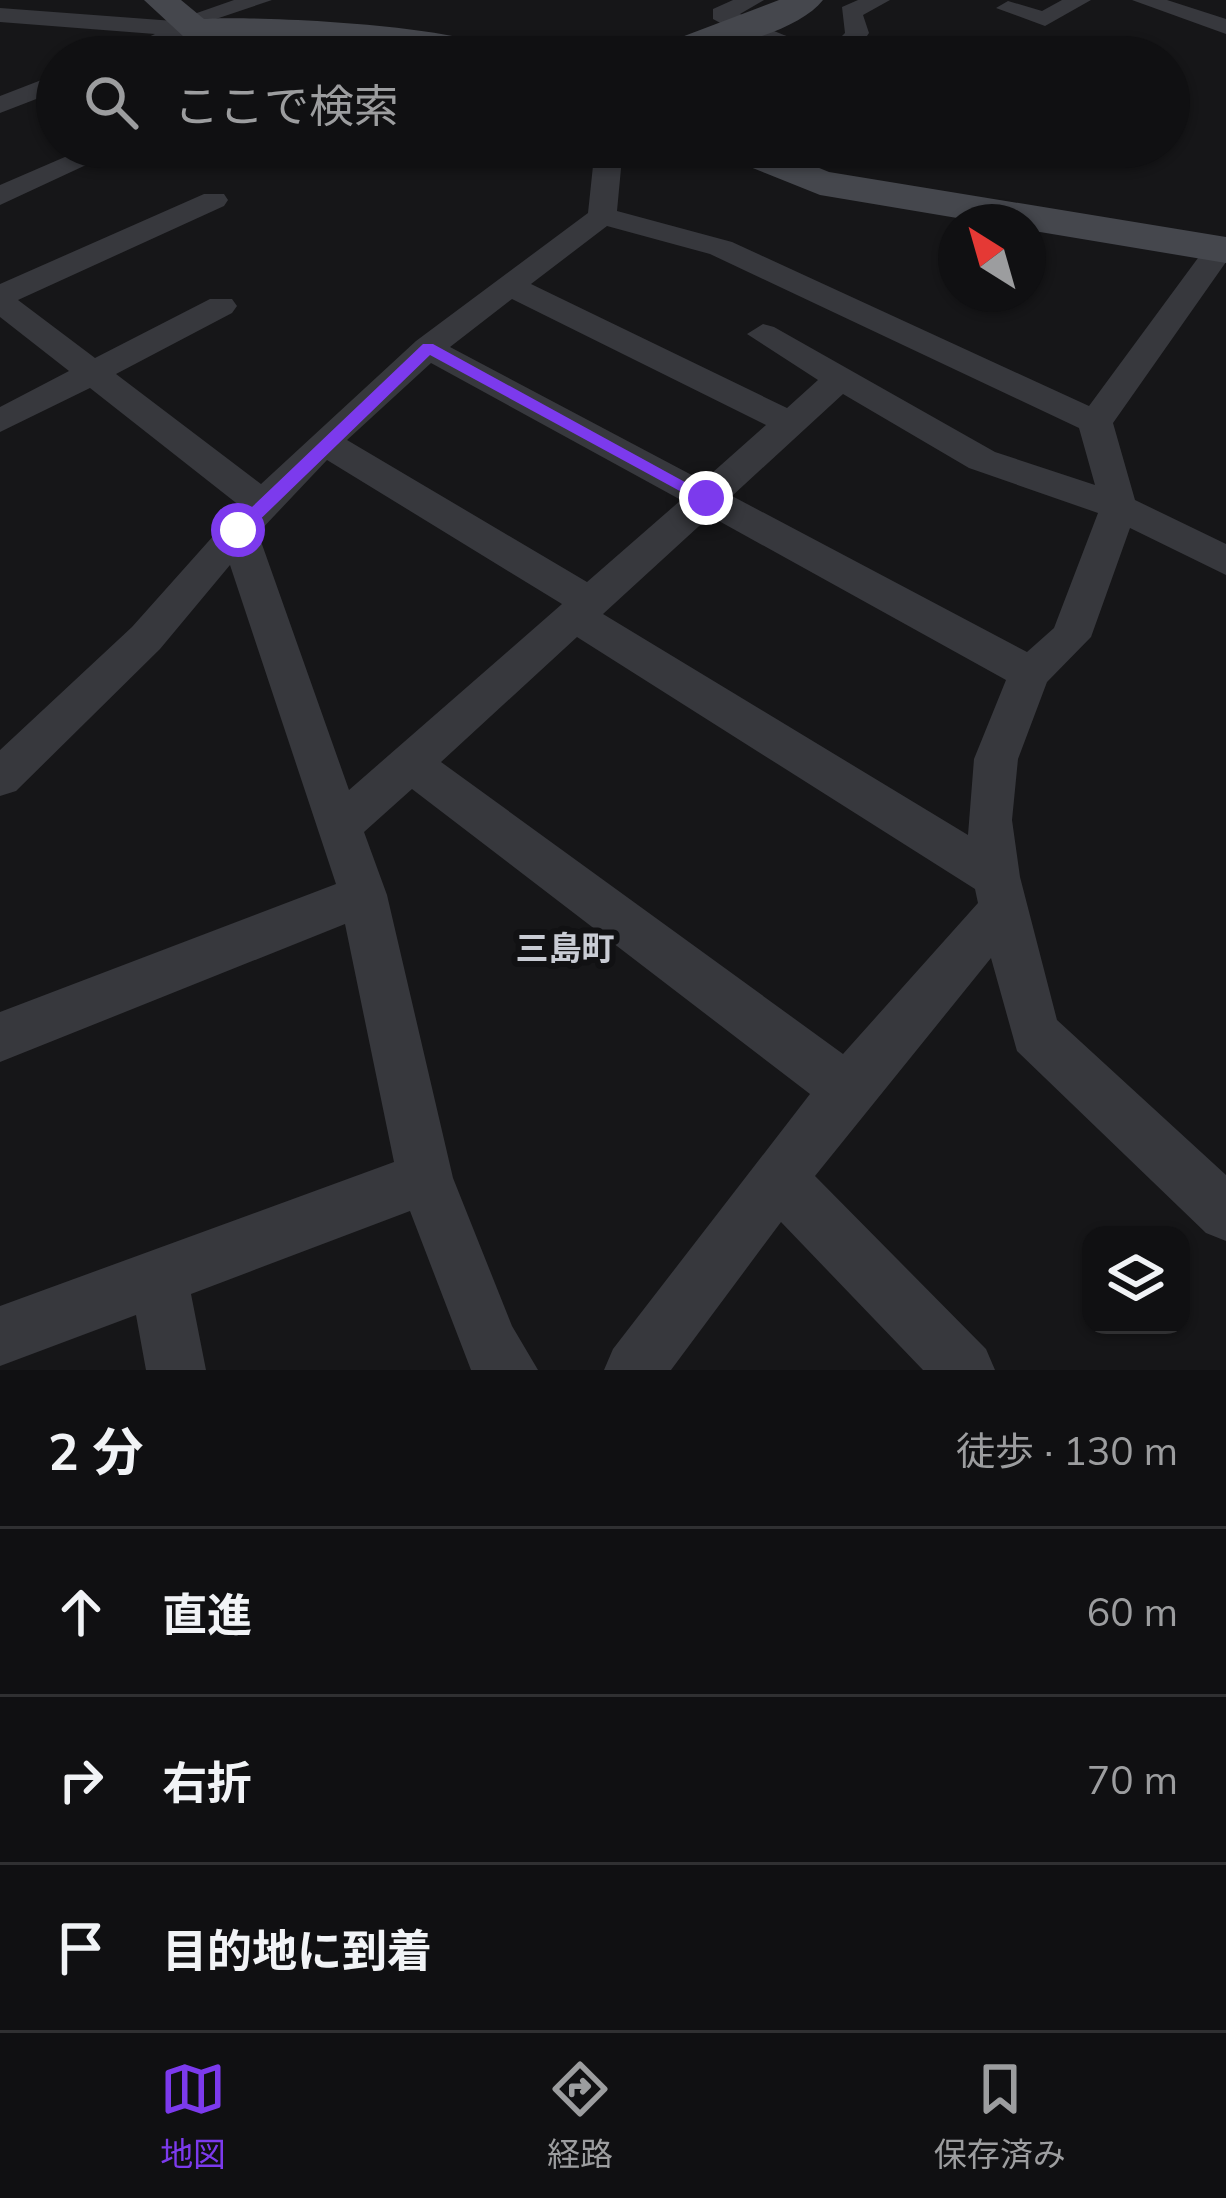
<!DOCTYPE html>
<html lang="ja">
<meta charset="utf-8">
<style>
:root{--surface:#101012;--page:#1e1e20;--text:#f1f3f6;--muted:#9c9d9f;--line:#303032;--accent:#7c3aed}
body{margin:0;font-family:Mulish,"Noto Sans JP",sans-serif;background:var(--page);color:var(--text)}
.controls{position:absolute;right:36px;bottom:36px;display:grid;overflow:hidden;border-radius:24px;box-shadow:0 3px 9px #0004}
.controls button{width:108px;height:108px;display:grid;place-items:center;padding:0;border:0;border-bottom:3px solid var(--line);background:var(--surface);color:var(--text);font:60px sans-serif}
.compass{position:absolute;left:938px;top:204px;width:108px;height:108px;border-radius:50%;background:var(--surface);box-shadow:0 3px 9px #0004;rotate:323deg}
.stop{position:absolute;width:36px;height:36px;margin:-27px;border:9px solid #7c3aed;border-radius:50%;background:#fff}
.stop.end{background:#7c3aed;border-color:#fff;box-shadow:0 3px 12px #0008}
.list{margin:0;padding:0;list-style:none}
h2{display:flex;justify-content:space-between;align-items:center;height:156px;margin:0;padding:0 48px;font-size:51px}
h2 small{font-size:39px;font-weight:400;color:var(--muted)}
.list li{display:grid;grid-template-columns:78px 1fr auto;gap:36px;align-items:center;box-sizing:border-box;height:168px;padding:0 48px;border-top:3px solid var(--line)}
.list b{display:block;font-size:45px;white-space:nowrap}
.list em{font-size:39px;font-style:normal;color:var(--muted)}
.icon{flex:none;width:66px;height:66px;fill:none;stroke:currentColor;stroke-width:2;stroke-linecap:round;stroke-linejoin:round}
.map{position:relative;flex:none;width:1226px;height:1370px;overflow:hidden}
.search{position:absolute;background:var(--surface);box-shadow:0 3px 9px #0004;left:36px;right:36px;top:36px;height:132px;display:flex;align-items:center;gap:30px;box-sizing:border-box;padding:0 42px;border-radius:66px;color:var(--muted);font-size:45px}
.sheet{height:660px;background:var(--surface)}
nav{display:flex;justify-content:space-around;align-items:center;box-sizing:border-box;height:168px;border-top:3px solid var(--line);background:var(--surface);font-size:33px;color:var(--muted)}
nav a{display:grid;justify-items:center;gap:6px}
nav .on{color:var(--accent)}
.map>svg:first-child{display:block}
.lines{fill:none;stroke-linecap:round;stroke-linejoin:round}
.street{fill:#37383d;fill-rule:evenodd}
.secondary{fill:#45474d;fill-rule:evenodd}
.route{fill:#7c3aed}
.labels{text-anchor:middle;stroke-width:12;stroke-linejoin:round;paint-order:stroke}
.neighbourhood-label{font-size:33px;font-weight:bold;fill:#c9ccd4;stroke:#111113}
</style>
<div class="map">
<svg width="1226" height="1370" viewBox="0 0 1226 1370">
<rect width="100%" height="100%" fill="#161618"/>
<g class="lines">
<path class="street" d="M234 0H272L201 24 208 30 205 35 140 57H105L155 34 0 22V8L174 21Z
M733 0H764L740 14C764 27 822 59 845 33L842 7 858 0H890L863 15 869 33 856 52C804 64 757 43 713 19V9Z
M1062 0H1091L1045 26 996 8 1008 1 1042 11Z
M1132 0H1167L1226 19V34Z
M57 74V91L0 113V96Z
M88 147H110L114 152 0 205V185Z
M595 147H623L617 211 732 242 1089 406 1209 243 1226 241V262L1113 423 1135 500 1226 544V575L1130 528 1091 637 1047 682 1018 759 1012 820 1020 877 1057 1020 1226 1175V1241L1206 1233 1017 1051 991 958 815 1176 986 1349 995 1370H923L781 1222 671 1370H604L613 1349 810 1094 412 789 364 832 387 895 453 1178 512 1326 538 1370H471L410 1211 191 1294 206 1370H146L136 1315 0 1366V1306L394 1162 345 924 0 1062V1012L336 884 230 565 160 649 16 791 0 796V750L132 627 240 506 90 388 0 432V407L69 371 0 317V284L204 194H224L228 200 224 206 18 300 95 358 210 299H232L237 306 232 313 116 374 261 484 416 341 588 213ZM607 226 710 254 1079 428 1095 485 995 452 774 327 763 324 747 334 818 380 787 408 531 284ZM512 299 766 425 703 481 450 347ZM431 363 681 500 587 582 347 440ZM843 394 969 468 1098 513 1054 628 1027 652 732 496ZM327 460 562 604 349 790 258 533ZM710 516 1006 680 974 759 968 835 603 614ZM577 637 975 889 978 903 843 1054 441 762Z"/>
<path class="secondary" d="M144 0H181L204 19C249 15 486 25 509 57H433L271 36 196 40 184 37Z
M779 0H823C793 38 691 57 645 57L650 49Z
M714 147H768L829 172 1226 237V263L1028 230V222H981L820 195 720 155Z"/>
</g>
<path class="route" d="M423 344H433L714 498 700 502 430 355 244 535H232V526Z"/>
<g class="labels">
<g class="neighbourhood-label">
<text x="565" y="960">三島町</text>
</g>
</g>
</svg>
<div class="controls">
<button><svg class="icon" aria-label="layers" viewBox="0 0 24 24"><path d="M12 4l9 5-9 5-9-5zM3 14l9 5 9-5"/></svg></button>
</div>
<svg class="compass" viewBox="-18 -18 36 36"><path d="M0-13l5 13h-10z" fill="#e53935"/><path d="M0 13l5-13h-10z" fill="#9c9d9f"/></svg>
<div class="stop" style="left:238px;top:530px"></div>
<div class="stop end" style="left:706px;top:498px"></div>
<div class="search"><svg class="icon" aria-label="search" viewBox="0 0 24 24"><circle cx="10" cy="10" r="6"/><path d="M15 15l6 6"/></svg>ここで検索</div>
</div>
<section class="sheet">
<h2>2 分<small>徒歩 · 130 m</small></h2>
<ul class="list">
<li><svg class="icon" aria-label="ahead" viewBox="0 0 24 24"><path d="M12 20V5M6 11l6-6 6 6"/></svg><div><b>直進</b></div><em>60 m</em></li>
<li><svg class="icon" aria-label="right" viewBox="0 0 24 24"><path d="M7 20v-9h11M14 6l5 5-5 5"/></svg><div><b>右折</b></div><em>70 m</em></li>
<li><svg class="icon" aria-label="arrive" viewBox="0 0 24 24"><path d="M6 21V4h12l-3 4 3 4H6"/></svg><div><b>目的地に到着</b></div></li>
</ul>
</section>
<nav>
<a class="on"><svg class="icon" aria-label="map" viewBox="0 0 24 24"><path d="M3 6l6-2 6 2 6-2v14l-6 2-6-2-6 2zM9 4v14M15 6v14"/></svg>地図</a>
<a><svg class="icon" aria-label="directions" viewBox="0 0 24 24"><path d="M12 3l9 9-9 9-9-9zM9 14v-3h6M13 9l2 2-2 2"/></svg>経路</a>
<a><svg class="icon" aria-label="saved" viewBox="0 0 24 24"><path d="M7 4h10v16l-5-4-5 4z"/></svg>保存済み</a>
</nav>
